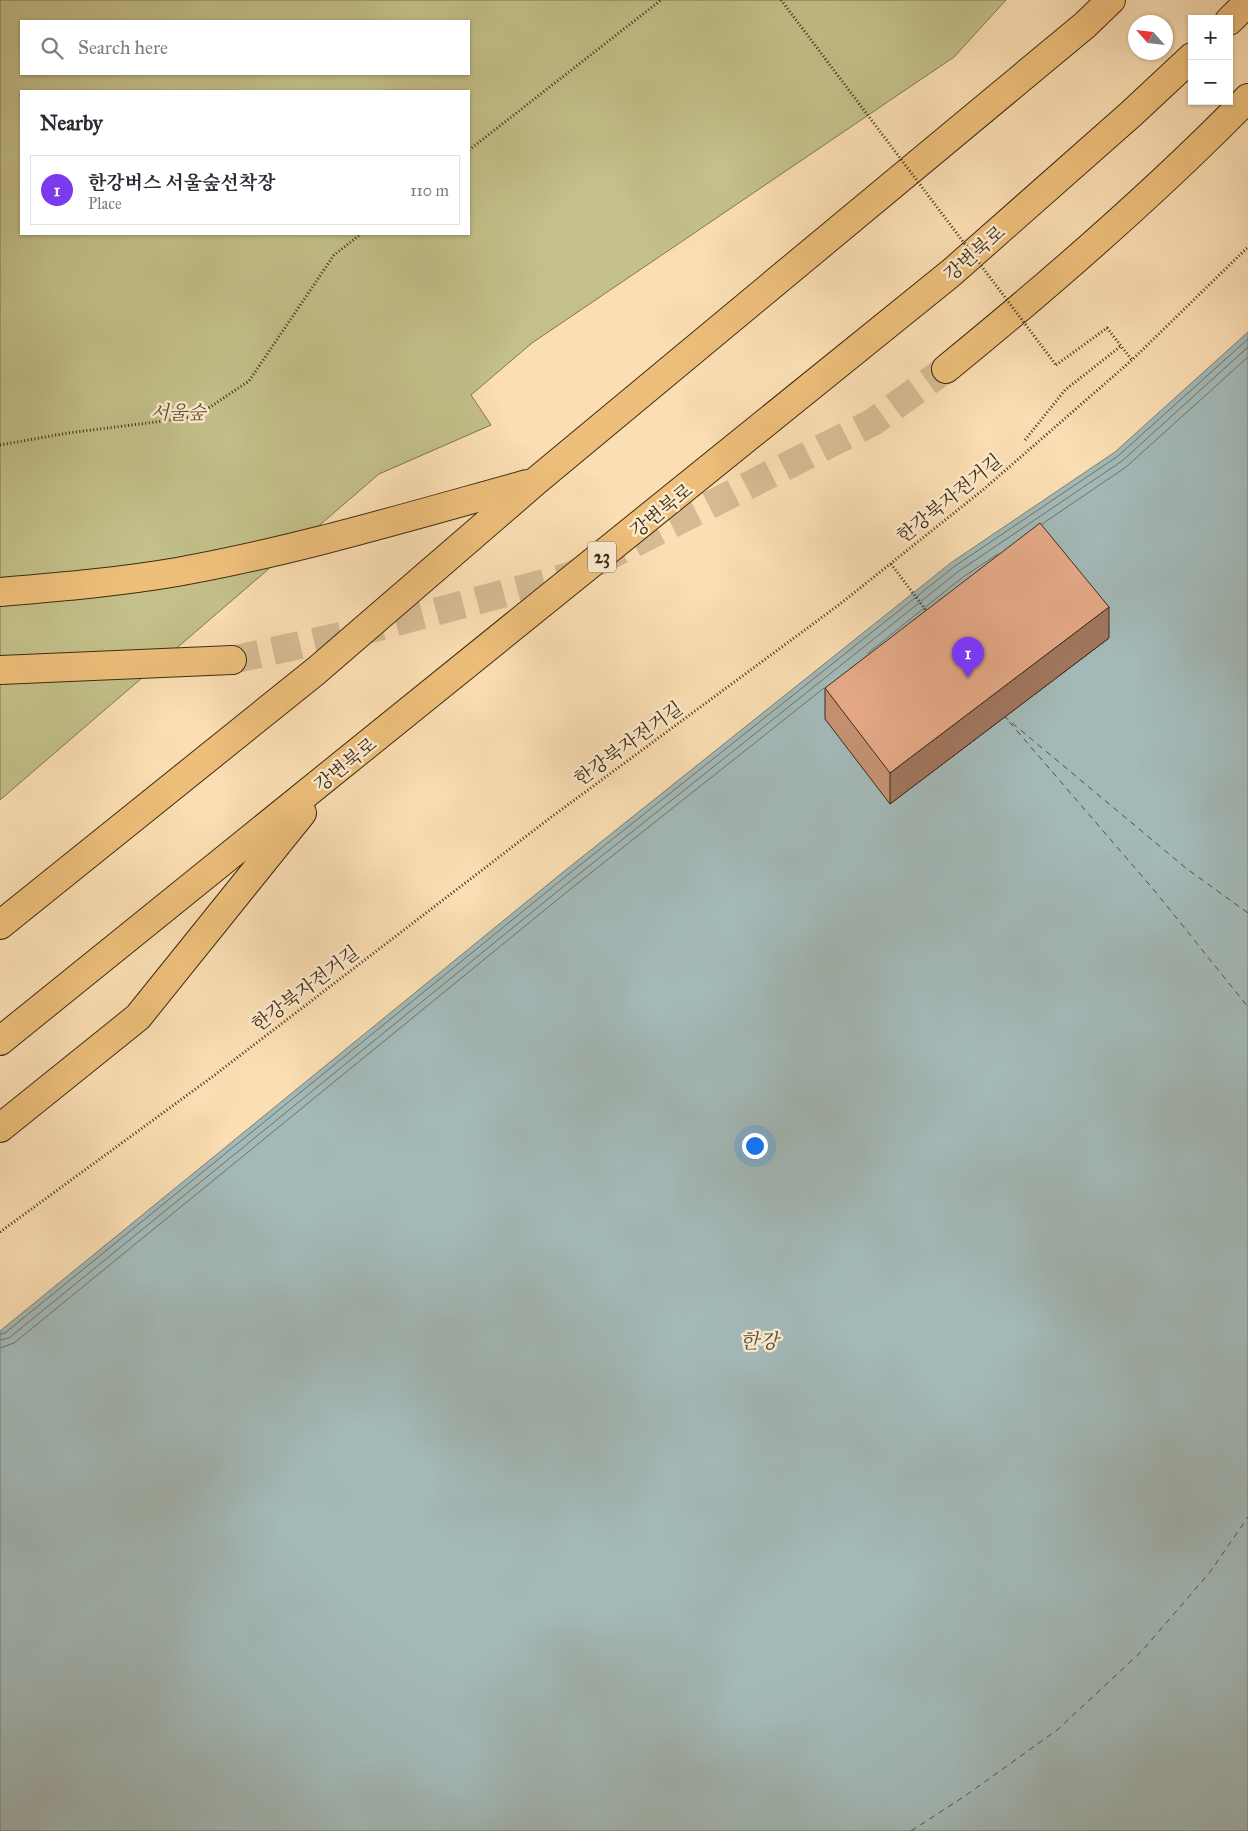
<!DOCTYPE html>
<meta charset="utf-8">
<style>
:root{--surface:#fff;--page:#f2f2f3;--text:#2b2b33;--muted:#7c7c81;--line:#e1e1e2;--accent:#7c3aed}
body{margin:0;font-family:"IM FELL Great Primer","Noto Serif KR",serif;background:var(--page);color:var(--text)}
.controls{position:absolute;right:15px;top:15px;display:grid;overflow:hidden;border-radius:0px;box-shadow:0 1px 4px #0004}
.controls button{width:45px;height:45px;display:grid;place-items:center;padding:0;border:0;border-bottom:1px solid var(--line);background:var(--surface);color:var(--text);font:25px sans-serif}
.compass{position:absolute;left:1128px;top:15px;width:45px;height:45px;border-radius:50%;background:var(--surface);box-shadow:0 1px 4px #0004;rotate:297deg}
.you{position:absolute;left:754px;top:1145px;width:18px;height:18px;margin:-12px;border:4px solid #fff;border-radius:50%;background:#1a73e8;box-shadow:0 0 0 8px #1a73e833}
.badge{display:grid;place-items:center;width:32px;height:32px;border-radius:50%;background:var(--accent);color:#fff;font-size:16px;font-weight:700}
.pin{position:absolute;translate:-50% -41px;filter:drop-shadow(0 1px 2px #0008)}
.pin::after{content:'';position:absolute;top:26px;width:18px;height:15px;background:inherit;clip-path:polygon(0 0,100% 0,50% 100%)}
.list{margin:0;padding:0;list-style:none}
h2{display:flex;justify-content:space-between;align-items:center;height:65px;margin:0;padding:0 20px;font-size:21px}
h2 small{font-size:16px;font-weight:400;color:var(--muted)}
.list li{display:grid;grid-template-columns:32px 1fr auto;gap:15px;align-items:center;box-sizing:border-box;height:70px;margin:0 10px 10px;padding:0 10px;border:1px solid var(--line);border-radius:0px}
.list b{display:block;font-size:19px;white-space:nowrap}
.list p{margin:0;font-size:16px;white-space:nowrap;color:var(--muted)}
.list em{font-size:16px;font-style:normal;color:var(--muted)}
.icon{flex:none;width:28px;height:28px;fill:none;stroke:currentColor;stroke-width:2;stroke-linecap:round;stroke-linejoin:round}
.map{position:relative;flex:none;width:1248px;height:1831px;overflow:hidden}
.search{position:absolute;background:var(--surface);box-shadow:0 1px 4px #0004;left:20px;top:20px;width:450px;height:55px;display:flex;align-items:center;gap:12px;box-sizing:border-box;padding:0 18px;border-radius:0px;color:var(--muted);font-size:19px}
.panel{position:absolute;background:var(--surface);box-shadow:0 1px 4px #0004;left:20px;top:90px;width:450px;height:145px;border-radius:0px}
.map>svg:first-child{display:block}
.green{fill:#c3c089;stroke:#80764f;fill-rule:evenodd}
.water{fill:#a3b9b8;stroke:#7b8077}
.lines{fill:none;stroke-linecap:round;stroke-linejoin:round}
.shore{stroke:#707266;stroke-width:1}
.ferry{stroke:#574e3e;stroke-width:1;stroke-dasharray:6 5;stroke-linecap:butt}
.highway-tunnel{stroke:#d5ba93;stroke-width:28;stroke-dasharray:28 14;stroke-linecap:butt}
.highway-casing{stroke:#3e2b15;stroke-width:30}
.path{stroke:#3e2b15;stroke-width:3;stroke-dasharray:1 2.5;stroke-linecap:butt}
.highway{stroke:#eebf7a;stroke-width:28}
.path-bridge{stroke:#3e2b15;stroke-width:3;stroke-dasharray:1 2.5;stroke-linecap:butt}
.wall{fill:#c59174;stroke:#3e2b15}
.shaded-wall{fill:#a0765e;stroke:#3e2b15}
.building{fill:#e5a987;stroke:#3e2b15}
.labels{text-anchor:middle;stroke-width:5;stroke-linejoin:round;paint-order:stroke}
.shield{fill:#fceace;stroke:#77644c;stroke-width:1}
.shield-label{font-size:18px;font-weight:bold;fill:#3e2b15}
.street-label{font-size:19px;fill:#3e2b15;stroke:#fceace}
.park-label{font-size:19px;font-style:italic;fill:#5f5032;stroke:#fceace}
.water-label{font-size:20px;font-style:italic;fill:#574e3e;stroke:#fceace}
</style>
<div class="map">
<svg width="1248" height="1831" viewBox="0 0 1248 1831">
<rect width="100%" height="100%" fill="#fbdeb3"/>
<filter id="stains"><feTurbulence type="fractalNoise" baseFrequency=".004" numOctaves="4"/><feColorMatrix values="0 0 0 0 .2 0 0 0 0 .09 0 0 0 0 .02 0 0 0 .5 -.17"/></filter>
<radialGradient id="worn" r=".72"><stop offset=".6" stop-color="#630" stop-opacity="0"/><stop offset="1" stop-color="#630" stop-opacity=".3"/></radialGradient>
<path class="green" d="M0 0H1006L954 57 532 343 471 395 491 425 379 474 0 800ZM21 21H469V74H21ZM21 91H469V234H21Z"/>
<path class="water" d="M1248 332V1831H0V1331L557 877 952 562 1115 452Z"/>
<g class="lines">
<path class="shore" d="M1042 524 1126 467 1248 357
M868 653 963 577 998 554
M0 1334 5 1333 560 881 955 566 1118 456 1248 339
M0 1340 9 1338 564 886 959 571 1122 461 1248 347
M0 1348 14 1343 568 891 824 688"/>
<path class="ferry" d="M1248 913 1187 869 1005 717 1154 890 1248 1007
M911 1831 965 1796 1057 1730 1142 1651 1210 1572 1248 1517"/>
<path class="highway-tunnel" d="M232 660 359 632 570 576 873 422 946 369"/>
<g class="highway-casing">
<path id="highway" d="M1229 21 1248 2
M946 369C1049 285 1155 193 1248 98
M0 592C59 587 119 582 177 572 295 551 411 516 527 484
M0 670 232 660
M0 925 316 671 536 481 1085 25 1111 0
M0 1041 951 273 1131 114 1192 57
M0 1128 138 1017 302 813"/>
</g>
<path class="path" d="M469 150 661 0
M1056 365 1107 328 1132 360
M1025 440 1065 390 1121 346
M0 445 68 433 195 417 249 381 334 255 361 234
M891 564 928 613
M0 1232 212 1077 550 818 840 604 984 489 1132 360 1248 247"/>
<use href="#highway" class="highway"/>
<path class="path-bridge" d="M781 0 1056 365"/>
</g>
<path class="wall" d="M1109 638 890 804 825 719V688Z"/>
<path class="shaded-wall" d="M1109 607V638L890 804V773Z"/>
<path class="building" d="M1040 523 1109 607 890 773 825 688Z"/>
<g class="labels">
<rect class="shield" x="588" y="541.5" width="28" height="31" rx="4"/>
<g class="shield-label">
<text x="602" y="563">23</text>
</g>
<g class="street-label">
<text transform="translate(974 253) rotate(-41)" y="7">강변북로</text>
<text transform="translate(949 498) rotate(-39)" y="7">한강북자전거길</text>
<text transform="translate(661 510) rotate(-39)" y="7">강변북로</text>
<text transform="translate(628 743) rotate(-36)" y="7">한강북자전거길</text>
<text transform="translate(345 764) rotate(-39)" y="7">강변북로</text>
<text transform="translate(305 988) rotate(-37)" y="7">한강북자전거길</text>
</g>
<g class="park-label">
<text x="178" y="419">서울숲</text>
</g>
<g class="water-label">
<text x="759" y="1348">한강</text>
</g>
</g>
<rect width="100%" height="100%" filter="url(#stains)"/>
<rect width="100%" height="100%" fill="url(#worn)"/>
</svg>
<div class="controls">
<button>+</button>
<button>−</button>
</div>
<svg class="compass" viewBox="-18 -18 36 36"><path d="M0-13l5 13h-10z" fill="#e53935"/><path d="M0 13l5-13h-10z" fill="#7c7c81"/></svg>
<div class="you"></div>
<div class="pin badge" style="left:968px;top:678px">1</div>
<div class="search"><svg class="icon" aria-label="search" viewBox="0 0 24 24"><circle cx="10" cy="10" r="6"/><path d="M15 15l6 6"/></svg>Search here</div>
<section class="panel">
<h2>Nearby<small></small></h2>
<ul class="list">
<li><span class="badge">1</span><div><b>한강버스 서울숲선착장</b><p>Place</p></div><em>110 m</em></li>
</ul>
</section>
</div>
